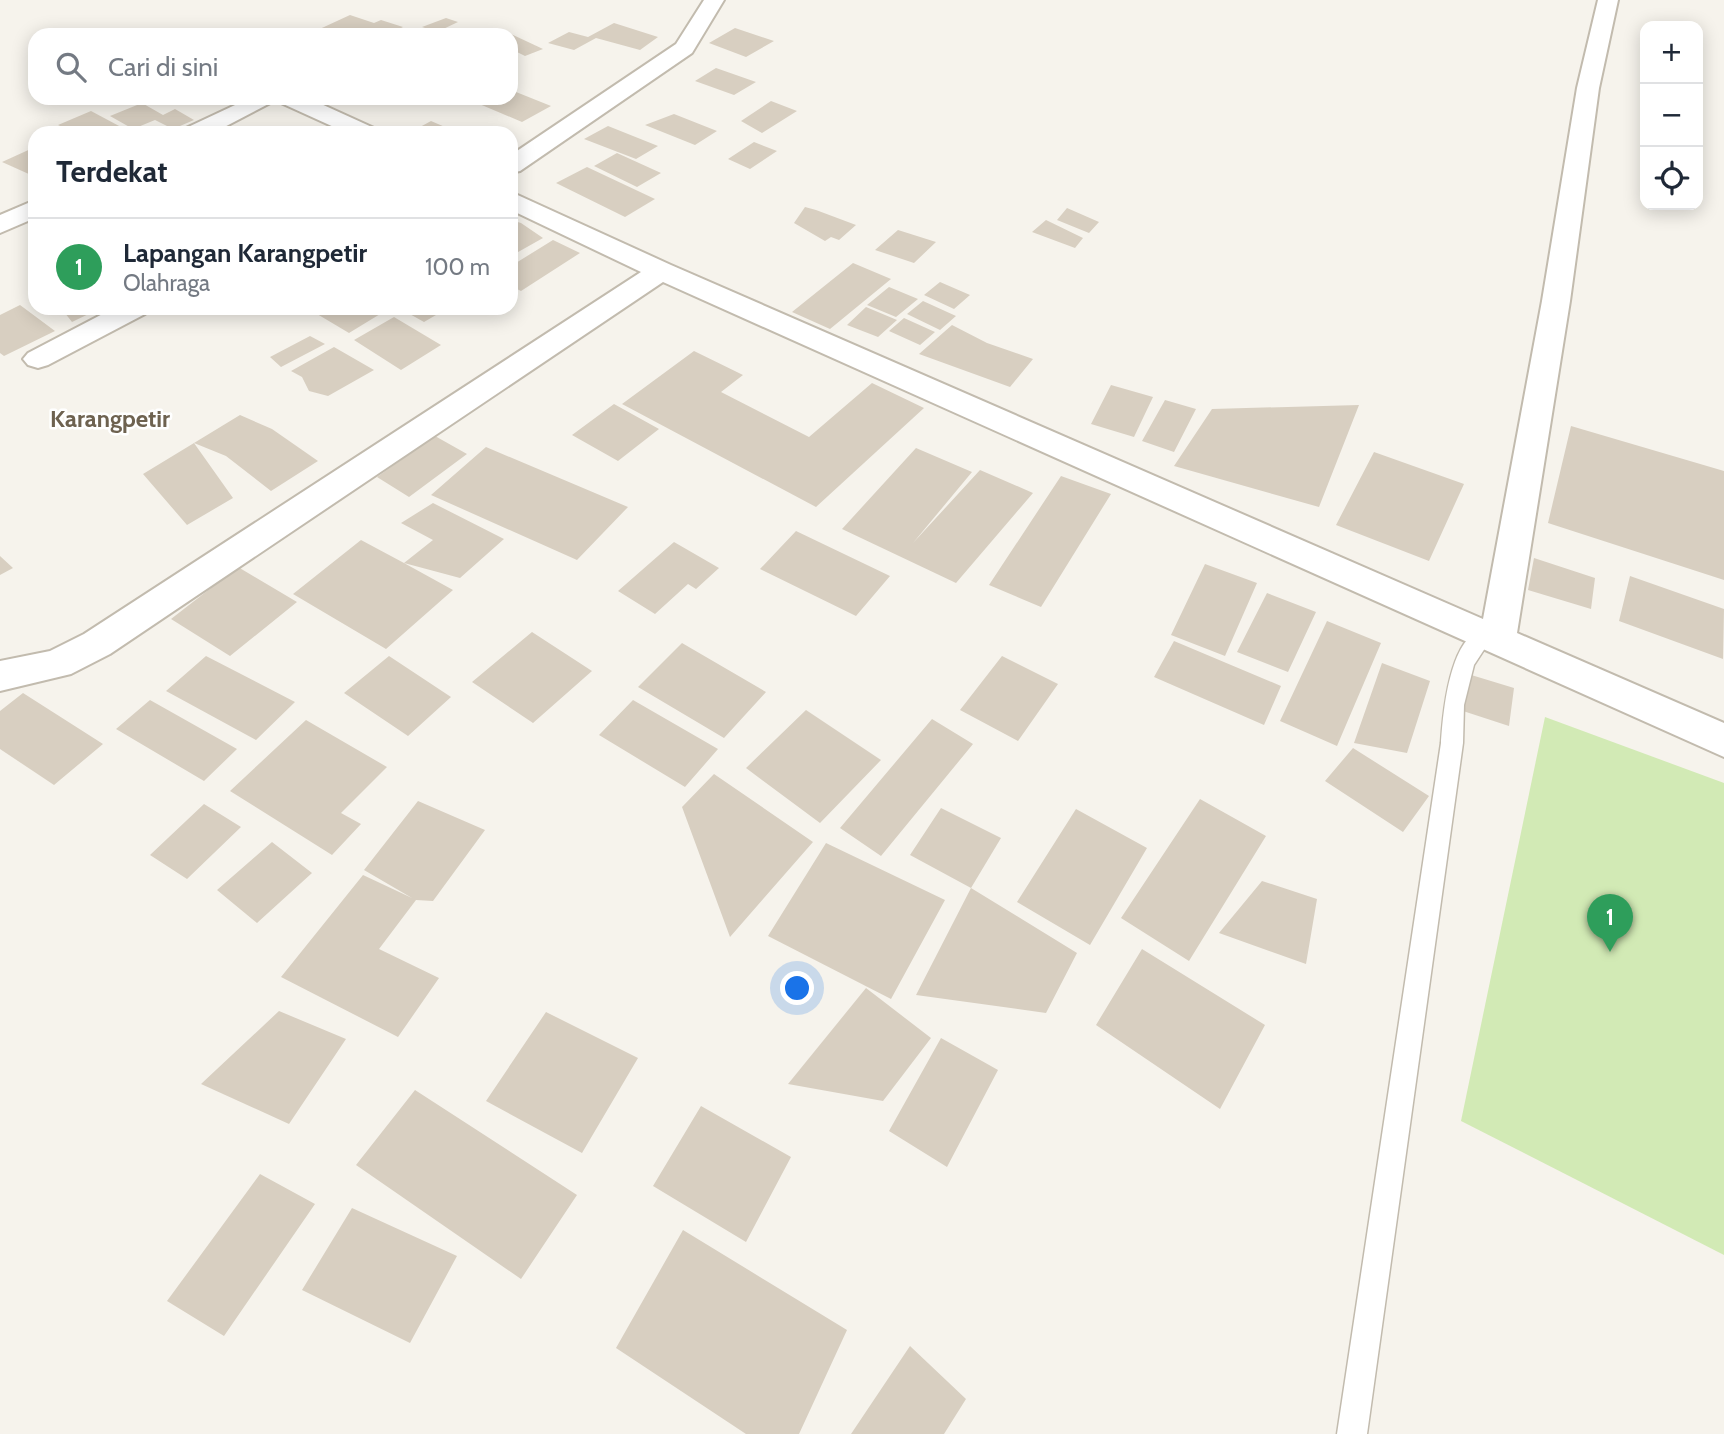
<!DOCTYPE html>
<html lang="id">
<meta charset="utf-8">
<style>
:root{--surface:#fff;--page:#f6f6f7;--text:#1f2937;--muted:#747a83;--line:#e0e1e3;--accent:#b45309}
body{margin:0;font-family:Cabin,sans-serif;background:var(--page);color:var(--text)}
.controls{position:absolute;right:21px;top:21px;display:grid;overflow:hidden;border-radius:14px;box-shadow:0 4px 18px #0003}
.controls button{width:63px;height:63px;display:grid;place-items:center;padding:0;border:0;border-bottom:2px solid var(--line);background:var(--surface);color:var(--text);font:35px sans-serif}
.you{position:absolute;left:798px;top:989px;width:24px;height:24px;margin:-18px;border:5px solid #fff;border-radius:50%;background:#1a73e8;box-shadow:0 0 0 10px #1a73e833}
.badge{display:grid;place-items:center;width:46px;height:46px;border-radius:50%;background:var(--accent);color:#fff;font-size:23px;font-weight:700}
.pin{position:absolute;translate:-50% -58px;filter:drop-shadow(0 2px 4px #0008)}
.pin::after{content:'';position:absolute;top:37px;width:24px;height:21px;background:inherit;clip-path:polygon(0 0,100% 0,50% 100%)}
.list{margin:0;padding:0;list-style:none}
h2{display:flex;justify-content:space-between;align-items:center;height:91px;margin:0;padding:0 28px;font-size:30px}
h2 small{font-size:23px;font-weight:400;color:var(--muted)}
.list li{display:grid;grid-template-columns:46px 1fr auto;gap:21px;align-items:center;box-sizing:border-box;height:98px;padding:0 28px;border-top:2px solid var(--line)}
.list b{display:block;font-size:26px;white-space:nowrap}
.list p{margin:0;font-size:23px;white-space:nowrap;color:var(--muted)}
.list em{font-size:23px;font-style:normal;color:var(--muted)}
.icon{flex:none;width:38px;height:38px;fill:none;stroke:currentColor;stroke-width:2;stroke-linecap:round;stroke-linejoin:round}
.map{position:relative;flex:none;width:1724px;height:1434px;overflow:hidden}
.search{position:absolute;background:var(--surface);box-shadow:0 4px 18px #0003;left:28px;top:28px;width:490px;height:77px;display:flex;align-items:center;gap:18px;box-sizing:border-box;padding:0 24px;border-radius:21px;color:var(--muted);font-size:26px}
.panel{position:absolute;background:var(--surface);box-shadow:0 4px 18px #0003;left:28px;top:126px;width:490px;height:189px;border-radius:21px}
.map>svg:first-child{display:block}
.green{fill:#d2eab5}
.building{fill:#d8cfc1}
.lines{fill:none;stroke-linecap:round;stroke-linejoin:round}
.lane-casing{stroke:#c2bbae;stroke-width:3}
.street-casing{stroke:#c2bbae;stroke-width:4}
.lane{fill:#fff;fill-rule:evenodd}
.street{fill:#fff;fill-rule:evenodd}
.labels{text-anchor:middle;stroke-width:5;stroke-linejoin:round;paint-order:stroke}
.quarter-label{font-size:24px;font-weight:bold;fill:#6e6250;stroke:#fff}
</style>
<div class="map">
<svg width="1724" height="1434" viewBox="0 0 1724 1434">
<rect width="100%" height="100%" fill="#f6f3ec"/>
<path class="green" d="M1545 717 1724 783V1255L1461 1121Z"/>
<path class="building" d="M350 15 374 23 381 20 403 27 388 35H349L363 28 344 35 311 33Z
M446 18 458 22 437 32 422 27Z
M614 23 658 37 640 50 596 38 574 50 548 43 569 32 588 37Z
M735 28 774 41 746 57 709 43Z
M511 34 543 49 525 56 511 49Z
M716 68 756 82 734 95 695 81Z
M511 90 551 106 522 122 477 103 487 98H511Z
M771 101 797 111 762 133 741 121Z
M142 103 163 115 175 109 194 120 173 129 155 120 133 129 110 116Z
M91 111 121 127 109 133H74L58 125Z
M674 114 717 131 695 145 645 125Z
M431 121 459 133H409Z
M608 126 658 146 636 159 584 139Z
M754 142 777 151 750 169 728 159Z
M35 147V173L31 175 2 162Z
M617 153 661 173 637 187 594 166Z
M587 167 655 199 625 217 556 183Z
M805 207 816 210 856 225 839 240 831 237 825 241 794 223Z
M1067 208 1099 222 1089 233 1057 220Z
M511 220 521 223 543 238 511 256Z
M1046 220 1083 238 1075 248 1032 232Z
M898 230 936 242 914 263 875 250Z
M553 240 580 253 521 291 511 286V266Z
M853 263 891 279 830 329 792 312Z
M940 282 970 295 954 309 924 295Z
M889 287 918 299 896 317 867 305Z
M923 301 956 316 940 330 907 314Z
M20 305 55 331 4 356 0 353V315Z
M866 307 897 320 878 337 847 325Z
M61 308H101L72 322Z
M317 308H390L349 333 312 311Z
M399 308H448L424 322Z
M394 317 441 345 401 370 354 340Z
M904 318 935 332 920 345 889 331Z
M952 325 987 343 1033 359 1010 387 919 354Z
M310 336 325 344 281 367 270 357Z
M334 347 374 370 328 396 309 391 302 377 291 371Z
M694 351 743 375 721 392 809 437 872 383 924 408 816 507 622 404Z
M1111 385 1153 397 1134 437 1091 424Z
M1165 400 1196 409 1174 452 1142 441Z
M614 404 659 429 618 461 572 435Z
M1359 405 1319 507 1174 466 1212 409Z
M240 415 272 429 318 461 271 491 226 456 194 443 233 498 187 525 143 474 194 443Z
M1571 426 1724 471V580L1548 523Z
M435 436 467 454 409 497 377 477Z
M486 447 628 507 577 560 431 495Z
M916 448 972 472 913 543 980 470 1033 493 956 583 842 529Z
M1374 452 1464 484 1429 561 1336 525Z
M1061 476 1111 494 1041 607 989 585Z
M433 503 504 539 460 578 404 563 453 590 386 649 293 594 361 540 404 563 433 540 401 523Z
M796 531 890 576 856 616 760 569Z
M674 542 719 568 696 589 688 584 655 614 618 591Z
M0 556 13 568 0 575Z
M1534 558 1595 578 1591 609 1528 590Z
M1205 564 1257 583 1225 656 1171 635Z
M238 567 297 602 230 656 171 619Z
M1630 576 1724 609 1723 659 1619 621Z
M1267 593 1316 612 1288 672 1237 652Z
M1327 621 1381 643 1337 746 1280 721Z
M532 632 592 671 533 723 472 682Z
M1174 641 1281 686 1264 725 1154 677Z
M682 643 766 692 724 738 638 687Z
M206 656 295 702 256 740 166 691Z
M389 656 451 697 408 736 344 693Z
M1002 656 1058 684 1018 741 960 710Z
M1382 663 1430 681 1407 753 1354 743Z
M1468 674 1514 688 1509 726 1463 711Z
M23 693 103 744 54 785 0 749V711Z
M150 700 237 749 204 781 116 729Z
M633 700 718 749 685 787 599 735Z
M806 710 881 760 820 823 746 768Z
M932 719 973 744 881 856 840 828Z
M306 720 387 767 341 813 361 824 332 855 230 791Z
M1353 748 1429 796 1403 832 1325 781Z
M714 774 813 842 730 937 682 807Z
M1200 799 1266 836 1189 961 1121 918Z
M418 801 485 830 433 901 416 900 379 949 439 978 398 1037 281 977 363 875 412 898 364 870Z
M204 804 241 827 187 879 150 855Z
M941 808 1001 838 971 888 1077 953 1046 1013 916 995 971 888 910 855Z
M1076 809 1147 848 1090 945 1017 902Z
M272 842 312 873 257 923 217 890Z
M826 843 945 900 891 999 768 936Z
M1262 881 1317 899 1306 964 1219 933Z
M1142 949 1265 1025 1220 1109 1096 1025Z
M866 988 931 1038 883 1101 788 1084Z
M279 1011 346 1039 289 1124 201 1084Z
M546 1012 638 1058 582 1153 486 1101Z
M941 1038 998 1070 947 1167 889 1131Z
M415 1090 577 1195 521 1279 356 1165Z
M701 1106 791 1157 746 1242 653 1186Z
M260 1174 315 1204 224 1336 167 1301Z
M352 1208 457 1256 410 1343 302 1290Z
M683 1230 847 1330 799 1434H746L616 1348Z
M910 1346 966 1399 944 1434H851Z"/>
<g class="lines">
<g class="lane-casing">
<path id="lane" d="M1483 628 1490 631 1493 636 1474 665 1464 705 1463 743 1367 1434H1337L1441 743C1443 713 1449 639 1483 628Z"/>
</g>
<g class="street-casing">
<path id="street" d="M704 0H724L692 53 520 171 511 173V155L676 44Z
M1598 0H1618L1599 88 1570 301 1517 633 1724 723V757L663 282 110 654 71 674 0 691V661L50 651 84 634 641 272 511 210V192L671 265 1483 619 1542 301 1577 88Z
M250 98H308L374 128 378 133H347L281 103 278 99 213 133H182L186 128Z
M35 200V218L0 233V215Z
M114 308H149L145 314 48 365 38 368 28 365 23 359 28 353Z"/>
</g>
<use href="#lane" class="lane"/>
<use href="#street" class="street"/>
</g>
<g class="labels">
<g class="quarter-label">
<text x="110" y="427">Karangpetir</text>
</g>
</g>
</svg>
<div class="controls">
<button>+</button>
<button>−</button>
<button><svg class="icon" aria-label="locate" viewBox="0 0 24 24"><circle cx="12" cy="12" r="6"/><path d="M12 2v4M12 18v4M2 12h4M18 12h4"/></svg></button>
</div>
<div class="you"></div>
<div class="pin badge" style="left:1610px;top:952px;background:#2e9e5b">1</div>
<div class="search"><svg class="icon" aria-label="search" viewBox="0 0 24 24"><circle cx="10" cy="10" r="6"/><path d="M15 15l6 6"/></svg>Cari di sini</div>
<section class="panel">
<h2>Terdekat<small></small></h2>
<ul class="list">
<li><span class="badge" style="background:#2e9e5b">1</span><div><b>Lapangan Karangpetir</b><p>Olahraga</p></div><em>100 m</em></li>
</ul>
</section>
</div>
